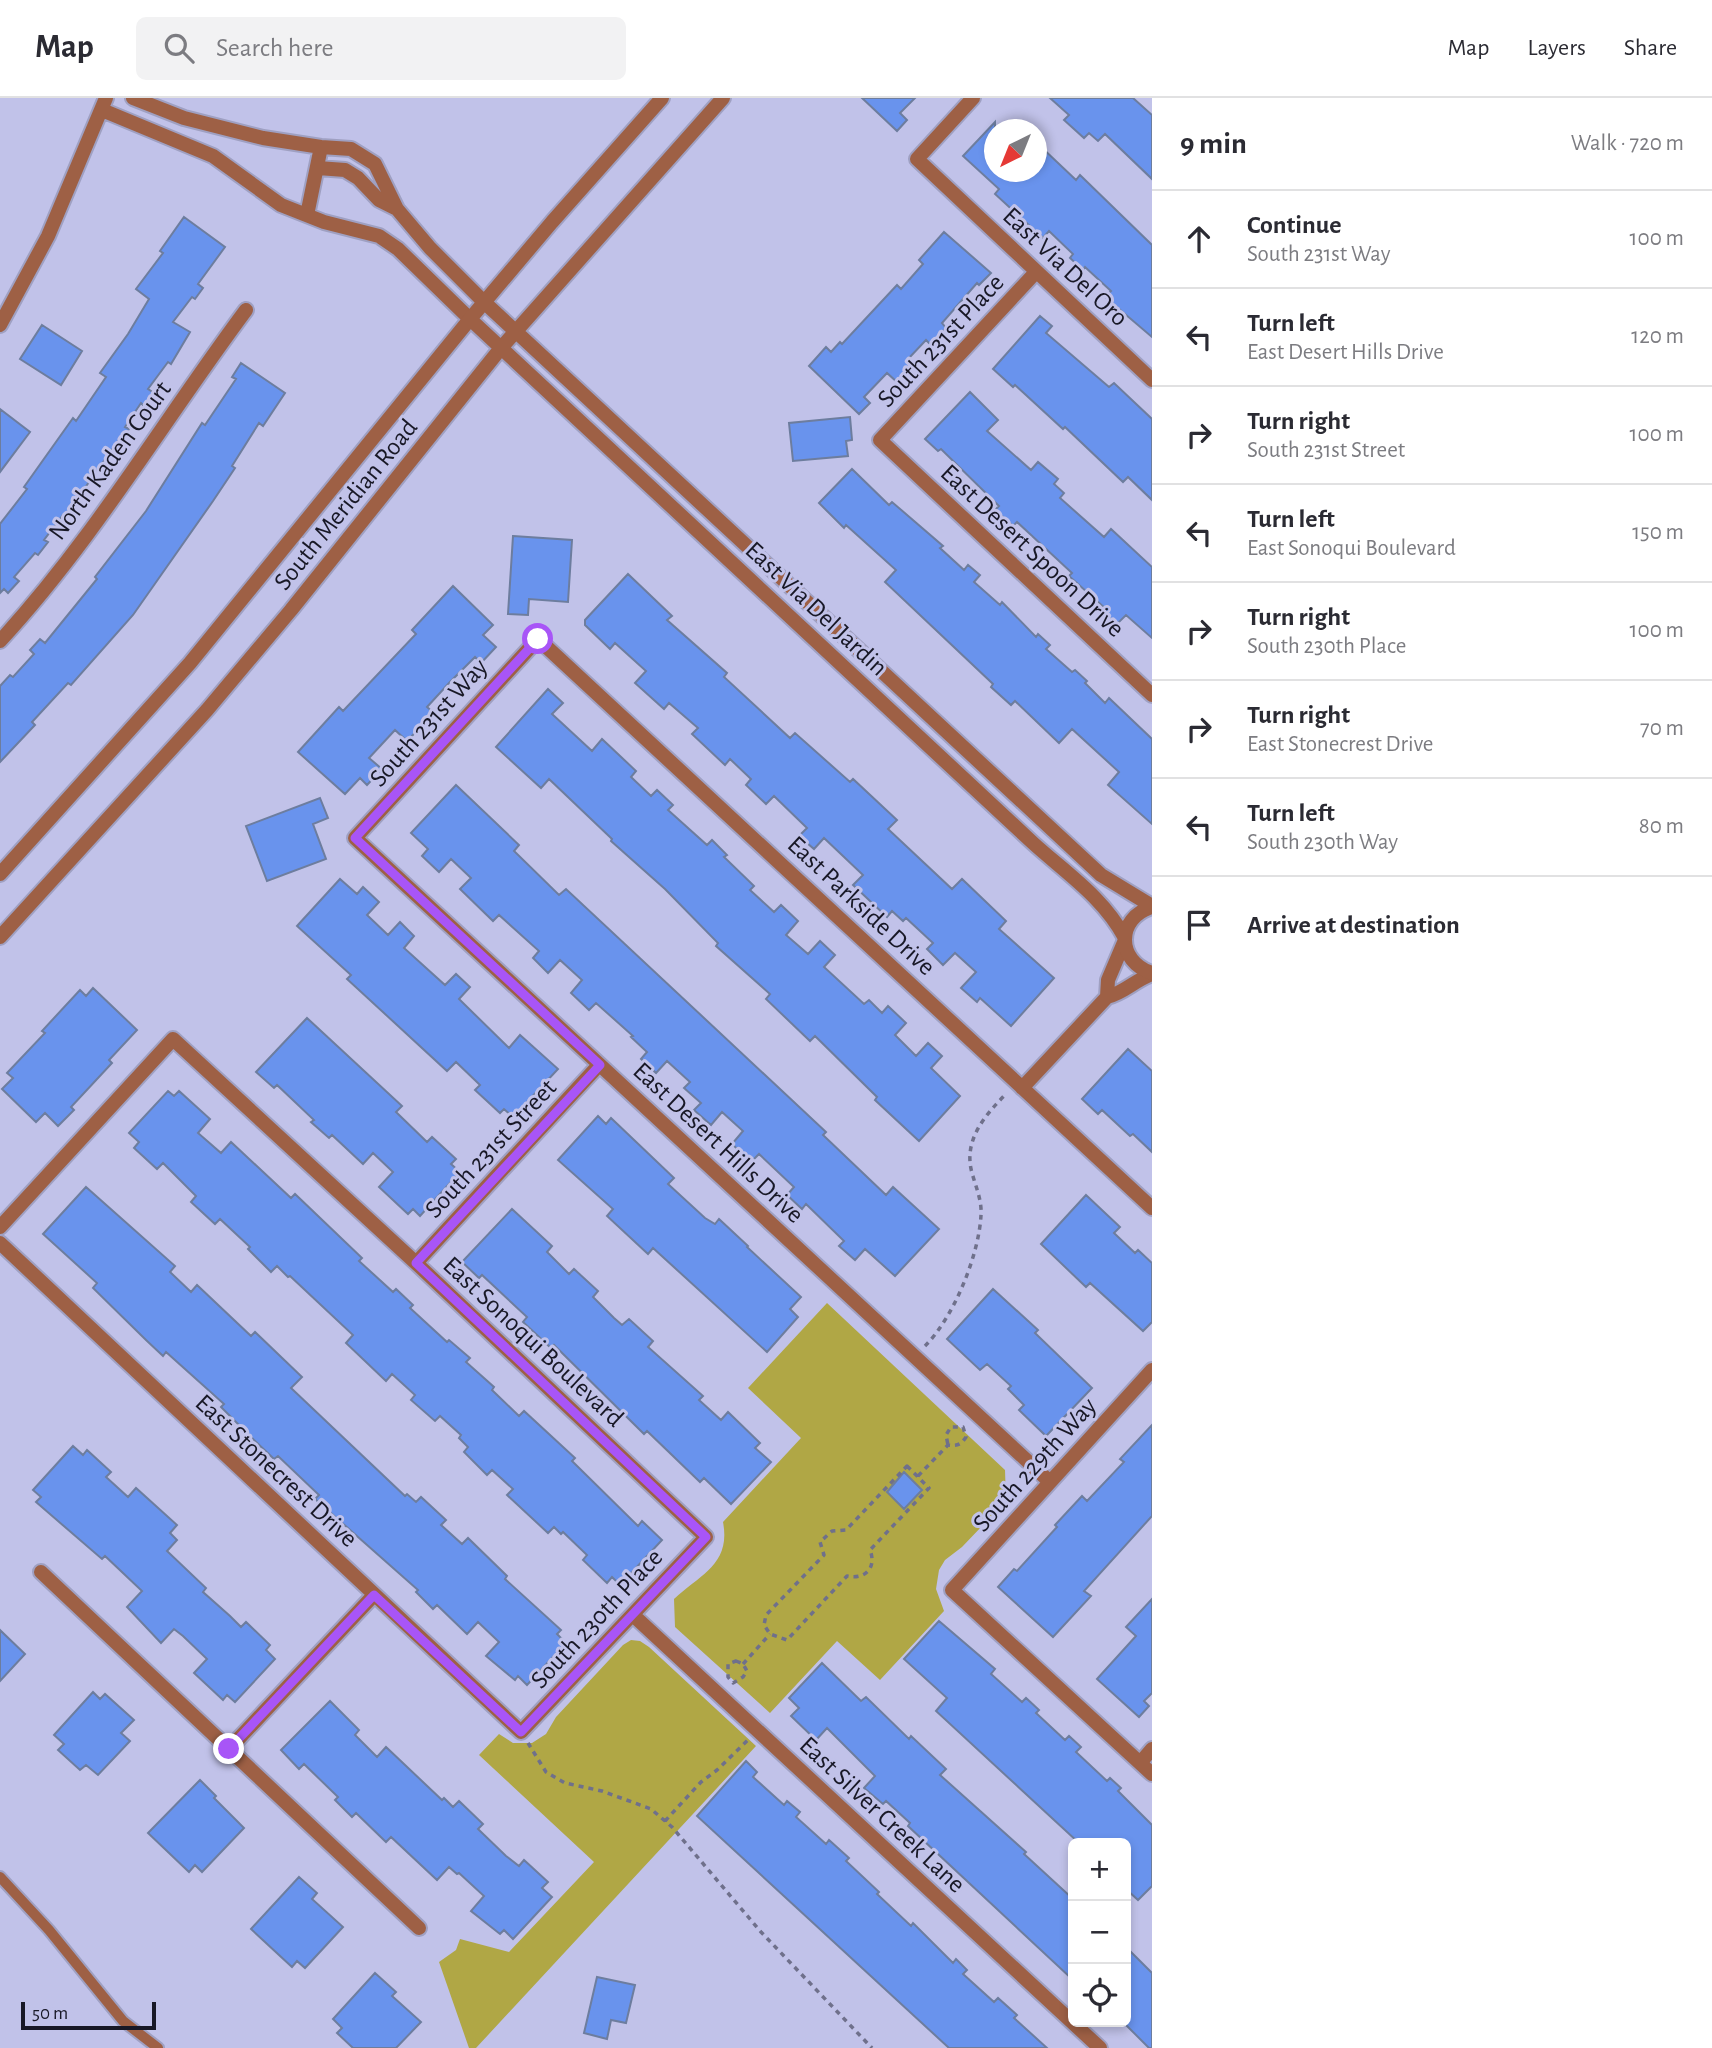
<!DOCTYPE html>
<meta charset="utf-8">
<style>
:root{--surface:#fff;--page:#f2f2f3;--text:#2b2b33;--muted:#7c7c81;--line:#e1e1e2}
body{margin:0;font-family:"Alegreya Sans",sans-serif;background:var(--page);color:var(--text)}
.controls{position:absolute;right:21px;bottom:21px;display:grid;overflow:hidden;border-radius:10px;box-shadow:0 4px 10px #0003}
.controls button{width:63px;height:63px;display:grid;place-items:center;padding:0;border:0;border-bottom:2px solid var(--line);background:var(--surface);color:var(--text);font:35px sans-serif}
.compass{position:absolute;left:984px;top:21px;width:63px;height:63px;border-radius:50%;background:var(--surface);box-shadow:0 4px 10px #0003;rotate:223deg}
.scale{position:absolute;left:21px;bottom:18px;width:135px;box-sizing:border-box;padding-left:7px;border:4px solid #181826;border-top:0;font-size:19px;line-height:24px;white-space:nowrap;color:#181826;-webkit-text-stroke:5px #c1c2e9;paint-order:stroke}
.stop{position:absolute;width:21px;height:21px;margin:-16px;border:5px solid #a855f7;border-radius:50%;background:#fff}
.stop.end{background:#a855f7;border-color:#fff;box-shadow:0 2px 7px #0008}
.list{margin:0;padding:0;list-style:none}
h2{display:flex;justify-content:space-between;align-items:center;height:91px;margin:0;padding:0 28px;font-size:30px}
h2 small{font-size:23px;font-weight:400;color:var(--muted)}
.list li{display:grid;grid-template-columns:46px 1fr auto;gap:21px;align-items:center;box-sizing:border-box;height:98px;padding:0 28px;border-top:2px solid var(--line)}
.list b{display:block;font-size:26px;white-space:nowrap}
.list p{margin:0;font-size:23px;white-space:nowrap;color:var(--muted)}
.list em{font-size:23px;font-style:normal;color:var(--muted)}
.icon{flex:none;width:38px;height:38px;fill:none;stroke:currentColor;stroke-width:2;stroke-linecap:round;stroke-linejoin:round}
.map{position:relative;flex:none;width:1152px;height:1950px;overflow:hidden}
header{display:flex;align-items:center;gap:42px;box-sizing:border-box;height:98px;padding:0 35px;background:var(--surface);border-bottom:2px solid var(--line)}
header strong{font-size:33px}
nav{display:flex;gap:38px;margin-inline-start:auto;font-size:24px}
.search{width:490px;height:63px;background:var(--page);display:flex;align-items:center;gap:18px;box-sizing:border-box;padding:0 24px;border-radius:10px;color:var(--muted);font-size:26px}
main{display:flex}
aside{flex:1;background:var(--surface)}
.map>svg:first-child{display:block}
.green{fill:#b0a745}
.building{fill:#6993ed;stroke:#6d7d9e;stroke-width:2}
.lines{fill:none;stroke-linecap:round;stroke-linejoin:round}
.service-casing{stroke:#9fa0c2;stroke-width:14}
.minor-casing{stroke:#9fa0c2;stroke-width:18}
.tertiary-casing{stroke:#9fa0c2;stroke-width:18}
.path{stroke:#6f708b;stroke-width:3.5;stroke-dasharray:5 5;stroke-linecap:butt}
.service{stroke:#9e6045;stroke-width:10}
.minor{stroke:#9e6045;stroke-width:14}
.tertiary{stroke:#9e6045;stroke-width:14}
.route{stroke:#a855f7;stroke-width:9}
.labels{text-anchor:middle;stroke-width:6;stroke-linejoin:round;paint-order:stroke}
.street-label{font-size:26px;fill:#181826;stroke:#c1c2e9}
</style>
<header>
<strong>Map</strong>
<div class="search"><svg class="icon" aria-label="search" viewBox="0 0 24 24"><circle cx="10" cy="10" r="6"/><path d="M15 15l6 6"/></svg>Search here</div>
<nav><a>Map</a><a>Layers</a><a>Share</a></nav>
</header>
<main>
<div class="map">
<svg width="1152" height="1950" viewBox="0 0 1152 1950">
<rect width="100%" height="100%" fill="#c1c2e9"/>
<path class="green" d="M827 1205 1005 1372 1006 1403 962 1449 945 1462 939 1472 936 1491 944 1513 880 1582 837 1543 770 1615 675 1529 674 1501C701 1476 731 1466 723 1424L801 1340 748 1290Z
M631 1542 640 1543 649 1549 756 1648 476 1950H469L439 1864 456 1852 460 1841 509 1854 594 1764 479 1657 499 1636 513 1645H532L546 1636 556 1619 623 1547Z"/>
<path class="building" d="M862 0H915L900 15 907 22 897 33Z
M1050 0H1133L1152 17V81L1105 36 1098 43 1089 35 1084 40 1064 22 1069 17Z
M995 24V74H1037V45L1076 82 1080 77 1152 147V239L1105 199 1111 193 1085 169 1083 172 1070 160 1073 156 1049 133 1043 140 995 96 999 91 963 58Z
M184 119 225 149 198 186 203 190 195 201 192 199 173 224 190 234 171 266 168 264 148 291 154 295 144 308 141 305 125 329 129 331 120 345 118 343 65 418 63 417 44 442 48 444 38 457 35 455 14 479 19 483 8 495 4 491 0 495V426L27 391 24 389 73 320 76 323 106 279 100 275 128 236 149 201 136 191 163 155 160 153Z
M944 134 991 175 979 187 977 185 942 225 946 230 931 247 926 242 908 261 914 267 897 284 887 275 864 299 870 305 859 316 809 268 826 249 831 254 840 244 842 246 897 187 901 191 923 166 919 162Z
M1040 218 1052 228 1046 235 1109 289 1114 285 1152 321V402L1128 379 1123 384 1065 329 1063 331 1015 287 1013 289 993 271Z
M42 227 82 253 61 287 20 261Z
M241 265 285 295 263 328 259 325 232 368 235 370 213 403 133 517 71 587 68 585 32 624 35 627 0 664V588L10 577 13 579 34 556 30 552 40 541 45 545 97 481 95 479 146 413 202 325 205 327 236 281 232 279Z
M970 294 998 322 987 333 1031 372 1038 364 1058 381 1054 386 1064 395 1060 400 1104 439 1111 431 1152 469V540L1126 517 1117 526 1103 514 1106 511 1069 478 1072 475 1017 424 1013 428 995 412 999 408 941 351 938 353 925 341Z
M0 311 30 334 0 374Z
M850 319 852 342 846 343 848 358 793 363 789 325Z
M852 371 889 407 892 404 943 448 940 450 964 472 968 467 980 477 974 484 1000 507 1002 504 1036 539 1038 536 1050 547 1046 551 1072 574 1075 572 1087 583 1085 585 1105 605 1109 600 1152 641V726L1108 687 1119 674 1072 631 1059 645 1015 603 1011 607 991 589 993 586 885 484 896 472 846 427 844 430 819 405Z
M513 438 572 442 568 504 529 501 528 517 508 516Z
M628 476 672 518 667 522 727 575 724 579 790 640 795 635 850 684 853 681 897 722 888 731 952 791 962 781 1006 823 999 831 1054 880 1011 928 980 900 977 904 961 890 976 874 955 855 943 867 927 851 933 845 906 820 903 823 892 813 887 819 853 787 863 777 824 740 814 751 799 738 807 730 774 698 766 706 746 687 751 681 730 661 725 667 692 636 698 630 669 605 664 611 635 585 646 573 615 545 610 551 585 527V522Z
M453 488 493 527 483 537 496 549 481 565 475 559 450 584 427 609 434 615 407 643 395 632 369 660 382 671 367 687 360 680 345 696 298 654 339 609 343 613 416 536 412 532Z
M548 591 563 605 552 616 592 653 602 641 636 673 631 679 651 698 657 692 673 707 668 712 707 747 712 742 727 757 724 759 754 788 750 792 774 814 781 807 798 823 786 837 808 856 820 843 835 857 824 869 864 906 869 902 882 915 888 908 906 925 895 937 916 958 928 945 942 958 931 970 960 998 919 1043 875 1002 877 999 815 938 810 943 766 901 770 896 716 848 718 845 665 791 611 743 612 741 549 681 541 690 496 649Z
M456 687 519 747 514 753 559 797 566 791 826 1034 823 1037 886 1097 893 1089 939 1131 895 1178 865 1151 855 1162 839 1148 844 1143 806 1106 802 1111 787 1097 794 1089 759 1056 751 1064 732 1046 743 1033 722 1014 711 1027 694 1012 701 1005 684 990 690 984 667 963 656 975 641 961 647 954 631 939 633 938 596 905 589 912 571 895 582 882 560 862 548 875 533 860 539 853 499 817 493 823 460 791 471 780 451 761 439 774 422 758 428 751 411 735Z
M320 700 328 720 313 726 326 761 267 783 246 728Z
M340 781 357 796 363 789 379 804 367 817 388 837 400 824 414 838 404 850 445 887 456 876 470 889 459 901 509 950 520 937 558 971 513 1019 504 1011 500 1015 475 992 480 987 456 964 447 973 347 881 351 877 297 828Z
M93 890 137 932 109 962 112 965 71 1009 74 1012 58 1028 45 1015 36 1024 2 991 13 980 7 975 45 935 42 933 80 892 86 898Z
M307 920 402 1008 396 1014 427 1044 432 1039 456 1061 451 1066 460 1074 420 1118 413 1111 408 1116 379 1089 393 1074 373 1055 363 1066 332 1037 329 1040 311 1024 314 1022 277 987 274 990 256 974Z
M1128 951 1152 973V1054L1133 1036 1130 1038 1102 1012 1098 1016 1082 1001Z
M168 993 174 998 179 993 210 1021 198 1035 221 1055 231 1044 291 1100 295 1096 362 1160 359 1163 393 1194 396 1191 413 1207 410 1210 447 1244 449 1242 470 1260 466 1264 494 1289 492 1292 519 1318 524 1313 575 1360 572 1363 638 1428 642 1423 662 1442 620 1487 612 1479 607 1485 583 1462 587 1457 563 1434 561 1436 554 1429 548 1435 507 1397 513 1391 492 1372 487 1377 464 1354 468 1349 459 1340 461 1337 440 1318 435 1323 411 1302 415 1297 392 1276 386 1283 346 1245 353 1237 290 1178 288 1179 277 1168 271 1174 248 1151 250 1149 220 1121 215 1126 191 1104 196 1098 163 1065 157 1071 134 1050 139 1044 129 1035Z
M598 1018 606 1026 611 1020 674 1080 668 1086 705 1120 715 1126 719 1121 748 1148 747 1149 801 1199 790 1211 798 1219 767 1254 653 1150 648 1156 607 1118 613 1111 558 1062Z
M86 1089 175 1168 170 1174 191 1194 197 1187 251 1238 255 1234 302 1279 291 1290 405 1398 407 1396 416 1404 421 1399 446 1422 441 1427 462 1446 468 1440 507 1478 505 1481 561 1532 557 1536 566 1545 527 1587 518 1578 515 1582 486 1558 499 1544 478 1524 467 1536 437 1507 433 1511 416 1494 418 1492 315 1401 319 1397 278 1358 274 1361 254 1342 221 1309 224 1306 166 1254 163 1258 146 1242 93 1190 97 1185 43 1136Z
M1086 1097 1120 1129 1114 1135 1135 1155 1138 1152 1152 1165V1224L1143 1233 1090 1185 1086 1189 1041 1146Z
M512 1111 552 1148 547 1154 569 1176 574 1171 598 1193 593 1199 614 1220 622 1227 629 1221 653 1243 648 1249 703 1298 699 1302 721 1322 728 1314 760 1345 755 1350 771 1364 731 1406 704 1380 700 1384 647 1333 644 1336 554 1247 551 1250 523 1224 527 1219 482 1177 479 1180 462 1164Z
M993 1191 1038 1232 1035 1235 1092 1290 1046 1338 1019 1312 1024 1307 1008 1291 1011 1288 987 1266 980 1272 947 1241Z
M1152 1327V1418L1084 1493 1091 1498 1053 1539 998 1489 1014 1471 1017 1473 1057 1429 1055 1427 1082 1398 1087 1403 1124 1364 1120 1361Z
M73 1348 83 1357 87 1352 111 1374 106 1379 128 1399 136 1390 177 1427 170 1435 177 1442 167 1453 206 1490 203 1494 230 1518 241 1529 246 1524 270 1547 266 1552 275 1561 235 1604 227 1597 223 1602 194 1575 207 1561 183 1538 174 1531 161 1545 127 1509 142 1493 105 1458 102 1461 36 1404 41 1399 33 1392Z
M904 1374 922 1392 904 1411 887 1394Z
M1152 1501V1595L1144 1603 1149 1608 1139 1619 1097 1581 1136 1538 1126 1529Z
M939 1523 995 1571 991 1576 1022 1604 1026 1600 1039 1612 1036 1615 1065 1642 1069 1638 1081 1649 1076 1654 1107 1683 1110 1680 1121 1690 1118 1693 1152 1727V1788L1138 1802 1126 1791V1745H1079L936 1613 947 1600 904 1561Z
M0 1532 25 1556 0 1583Z
M822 1565 861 1603 866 1599 909 1641 911 1638 946 1671 940 1677 1026 1754 1024 1756 1073 1801V1882L908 1728 910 1725 886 1703 883 1706 864 1690 875 1678 827 1630 816 1642 791 1618 799 1610 789 1600Z
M93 1594 100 1601 105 1596 134 1622 121 1635 130 1643 98 1677 86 1667 80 1672 58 1652 64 1646 54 1637Z
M330 1603 359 1632 355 1637 377 1659 386 1649 442 1702 444 1700 453 1709 459 1703 483 1726 478 1731 506 1758 519 1768 524 1762 548 1784 542 1790 552 1799 513 1841 504 1832 500 1836 471 1813 484 1798 459 1775 457 1776 449 1769 437 1782 391 1739 386 1744 356 1715 352 1719 335 1702 338 1699 304 1666 299 1671 281 1652Z
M746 1663 757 1674 753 1679 784 1707 787 1703 800 1714 796 1719 826 1746 829 1742 849 1760 846 1763 879 1794 877 1796 911 1828 913 1825 953 1865 956 1861 967 1872 963 1876 994 1904 998 1900 1017 1917 1014 1920 1047 1950H949L697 1718Z
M200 1682 216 1698 214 1700 244 1730 202 1774 195 1767 189 1774 148 1735Z
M299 1779 317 1795 312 1801 343 1829 305 1870 297 1863 292 1869 251 1831Z
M1126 1849 1152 1875V1950H1149L1126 1927Z
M375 1875 396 1894 392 1898 421 1924 396 1950H353L337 1935 342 1930 333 1921Z
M597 1879 635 1887 626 1925 611 1922 607 1941 584 1935Z"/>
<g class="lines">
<g class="service-casing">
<path id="service" d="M0 1779 49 1832 123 1923 158 1950"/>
</g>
<g class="minor-casing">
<path id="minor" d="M133 0 184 20 263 40 321 49 351 51 375 66 397 111 430 150 484 204
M973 0 917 61 1152 282
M102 12 213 58 281 107 324 124 379 138 398 151 470 221
M318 70 345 72 358 80 379 102 397 111
M307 117 321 49
M1036 174 880 342 1152 597
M0 227 48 138 106 0
M0 543C94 441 164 322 246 212
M1107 899 1108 882 1125 842
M1022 990 1107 899C1124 895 1135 882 1152 876
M0 1129 173 941 416 1165 706 1439 521 1634 0 1145
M416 1165 599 967
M1152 1272 952 1492 1152 1676
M1050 1384 355 740 538 541 1152 1110
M41 1474 419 1830
M633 1517 1100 1950
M229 1651 374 1497
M1140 1665 1152 1651"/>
</g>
<g class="tertiary-casing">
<path id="tertiary" d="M484 204 1101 777 1152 808
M470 221 1033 745C1066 775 1103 799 1125 840
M0 776 190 565 470 221 552 124 662 0
M1152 809C1116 820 1116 863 1152 875
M0 839 207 612 291 512 501 250 723 0"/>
</g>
<path class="path" d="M925 1248C954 1219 979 1157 981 1117 982 1103 976 1089 972 1075 963 1043 984 1018 1006 996
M907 1368 929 1390 870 1452C877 1470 865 1482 847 1478L787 1542 770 1536 764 1527 766 1517 824 1457 820 1444 832 1433 846 1432Z
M918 1378 948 1347C957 1348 961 1347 966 1339L963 1329H951L946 1337 948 1347
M736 1563 743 1566 747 1573 743 1579 733 1585 728 1579V1566Z
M743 1566 770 1536
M528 1645 546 1674 565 1685 602 1693 651 1711 672 1729 761 1834 872 1950
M665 1723 701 1684 717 1672 748 1642"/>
<use href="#service" class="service"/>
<use href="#minor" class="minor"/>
<use href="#tertiary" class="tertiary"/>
</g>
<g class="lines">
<path class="route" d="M229 1651 374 1497 521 1634 706 1439 416 1165 600 967 355 740 538 541"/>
</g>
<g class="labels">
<g class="street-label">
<text transform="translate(1066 168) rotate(43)" y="9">East Via Del Oro</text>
<text transform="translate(940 242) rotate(-47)" y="9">South 231st Place</text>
<text transform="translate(109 362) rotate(-54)" y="9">North Kaden Court</text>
<text transform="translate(345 406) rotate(-51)" y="9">South Meridian Road</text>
<text transform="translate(1033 452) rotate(43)" y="9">East Desert Spoon Drive</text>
<text transform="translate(817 510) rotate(43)" y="9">East Via Del Jardin</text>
<text transform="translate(428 624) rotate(-48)" y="9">South 231st Way</text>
<text transform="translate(862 807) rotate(43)" y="9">East Parkside Drive</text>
<text transform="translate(719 1044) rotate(43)" y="9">East Desert Hills Drive</text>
<text transform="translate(490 1050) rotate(-47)" y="9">South 231st Street</text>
<text transform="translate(534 1243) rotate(43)" y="9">East Sonoqui Boulevard</text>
<text transform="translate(1034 1366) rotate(-48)" y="9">South 229th Way</text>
<text transform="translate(277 1372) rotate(43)" y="9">East Stonecrest Drive</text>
<text transform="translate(596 1520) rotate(-47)" y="9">South 230th Place</text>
<text transform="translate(883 1716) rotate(43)" y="9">East Silver Creek Lane</text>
</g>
</g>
</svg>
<div class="controls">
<button>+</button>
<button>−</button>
<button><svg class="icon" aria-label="locate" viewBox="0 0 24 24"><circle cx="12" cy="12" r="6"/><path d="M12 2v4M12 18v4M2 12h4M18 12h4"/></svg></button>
</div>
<svg class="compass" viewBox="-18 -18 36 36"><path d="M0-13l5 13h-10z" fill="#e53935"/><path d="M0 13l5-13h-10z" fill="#7c7c81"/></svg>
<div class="scale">50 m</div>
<div class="stop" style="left:538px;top:541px"></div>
<div class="stop end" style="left:229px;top:1651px"></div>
</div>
<aside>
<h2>9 min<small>Walk · 720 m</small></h2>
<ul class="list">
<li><svg class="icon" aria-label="ahead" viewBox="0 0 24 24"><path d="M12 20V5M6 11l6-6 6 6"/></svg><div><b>Continue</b><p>South 231st Way</p></div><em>100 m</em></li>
<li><svg class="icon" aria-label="left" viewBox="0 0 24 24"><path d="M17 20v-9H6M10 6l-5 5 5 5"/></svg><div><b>Turn left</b><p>East Desert Hills Drive</p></div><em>120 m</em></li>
<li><svg class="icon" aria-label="right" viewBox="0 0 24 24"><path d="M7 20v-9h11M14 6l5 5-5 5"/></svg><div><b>Turn right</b><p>South 231st Street</p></div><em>100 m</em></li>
<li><svg class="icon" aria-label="left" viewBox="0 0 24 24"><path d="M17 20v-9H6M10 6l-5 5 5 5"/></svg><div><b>Turn left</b><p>East Sonoqui Boulevard</p></div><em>150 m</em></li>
<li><svg class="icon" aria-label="right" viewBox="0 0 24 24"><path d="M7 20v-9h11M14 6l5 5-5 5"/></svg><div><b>Turn right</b><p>South 230th Place</p></div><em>100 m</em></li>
<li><svg class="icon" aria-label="right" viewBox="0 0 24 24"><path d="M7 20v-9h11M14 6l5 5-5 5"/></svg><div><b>Turn right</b><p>East Stonecrest Drive</p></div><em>70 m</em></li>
<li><svg class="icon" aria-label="left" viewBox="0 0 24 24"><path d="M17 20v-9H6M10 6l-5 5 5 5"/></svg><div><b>Turn left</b><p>South 230th Way</p></div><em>80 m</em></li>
<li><svg class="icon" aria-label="arrive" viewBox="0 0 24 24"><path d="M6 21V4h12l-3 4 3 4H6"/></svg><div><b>Arrive at destination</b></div></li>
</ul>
</aside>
</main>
